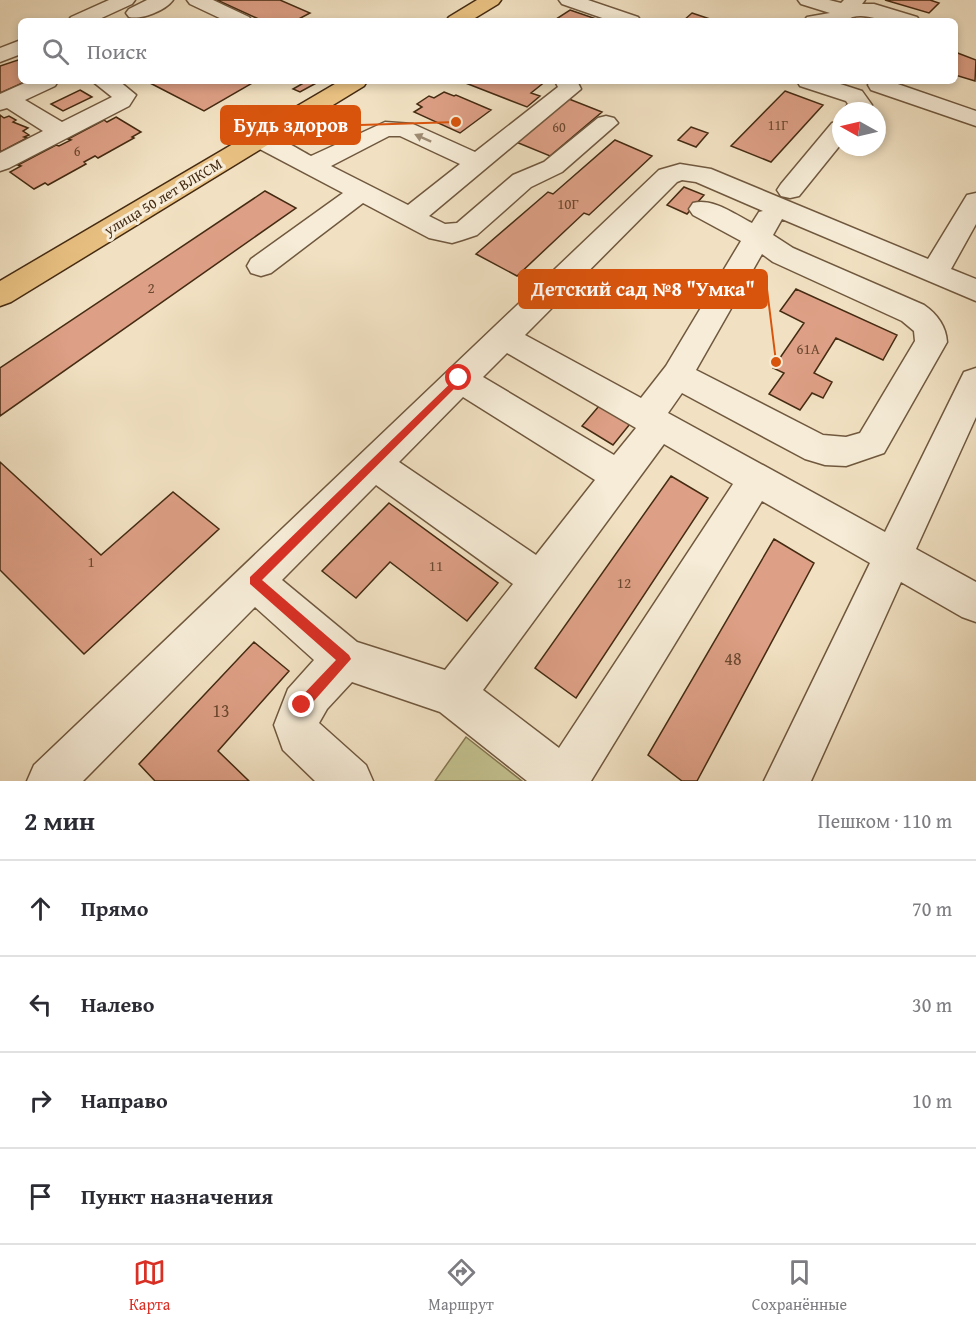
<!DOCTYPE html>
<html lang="ru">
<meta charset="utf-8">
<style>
:root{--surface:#fff;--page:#f7f7f7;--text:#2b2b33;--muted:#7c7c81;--line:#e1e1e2;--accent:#d93025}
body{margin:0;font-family:"Gentium Book Plus",serif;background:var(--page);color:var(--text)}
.compass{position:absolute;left:832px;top:102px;width:54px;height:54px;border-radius:50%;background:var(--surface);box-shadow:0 3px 9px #0003;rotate:278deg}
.stop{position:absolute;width:18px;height:18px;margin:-14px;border:4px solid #d93025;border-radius:50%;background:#fff}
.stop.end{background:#d93025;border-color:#fff;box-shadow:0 2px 6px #0008}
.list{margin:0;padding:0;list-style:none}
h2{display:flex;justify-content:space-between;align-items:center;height:78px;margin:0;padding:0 24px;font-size:26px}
h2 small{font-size:20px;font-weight:400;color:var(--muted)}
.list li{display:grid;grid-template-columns:39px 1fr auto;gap:18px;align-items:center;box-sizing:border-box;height:96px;padding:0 24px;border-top:2px solid var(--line)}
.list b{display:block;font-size:22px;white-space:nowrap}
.list em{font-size:20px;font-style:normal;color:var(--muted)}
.icon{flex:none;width:33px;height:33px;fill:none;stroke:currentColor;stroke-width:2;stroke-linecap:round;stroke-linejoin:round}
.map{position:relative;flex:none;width:976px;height:781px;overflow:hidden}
.search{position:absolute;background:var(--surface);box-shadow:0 3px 9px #0003;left:18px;right:18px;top:18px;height:66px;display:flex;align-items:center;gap:15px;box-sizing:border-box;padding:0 21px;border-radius:9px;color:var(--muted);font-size:22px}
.sheet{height:462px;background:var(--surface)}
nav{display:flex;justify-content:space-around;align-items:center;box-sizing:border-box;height:84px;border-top:2px solid var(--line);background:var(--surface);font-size:16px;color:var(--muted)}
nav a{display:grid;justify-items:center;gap:3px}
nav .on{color:var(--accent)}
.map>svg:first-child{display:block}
.green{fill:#c2c08e;stroke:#847650;stroke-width:1.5}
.building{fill:#dd9f85;stroke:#452b12;stroke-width:1.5}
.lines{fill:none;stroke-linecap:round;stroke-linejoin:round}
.minor-casing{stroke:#70583e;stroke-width:3}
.major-casing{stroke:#452b12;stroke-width:3}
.minor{fill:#f6ecd7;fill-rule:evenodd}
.major{fill:#e8c081;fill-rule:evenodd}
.oneway{fill:#9e8c74}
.route{fill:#d93025}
.labels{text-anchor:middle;stroke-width:6;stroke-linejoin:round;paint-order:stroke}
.far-number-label{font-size:14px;fill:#6b482f}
.far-street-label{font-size:15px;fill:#452b12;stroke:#f6ecd7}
.number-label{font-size:15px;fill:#6b482f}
.near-number-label{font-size:18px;fill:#6b482f}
.leader{fill:none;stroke:#d8540d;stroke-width:2}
.callout-dot{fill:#d8540d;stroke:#f6ecd7;stroke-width:2}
.callout{fill:#d8540d;stroke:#d8540d;stroke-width:2}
.callout-label{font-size:20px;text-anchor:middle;font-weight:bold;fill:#fff}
</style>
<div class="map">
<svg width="976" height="781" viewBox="0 0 976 781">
<rect width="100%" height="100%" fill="#f1e1c2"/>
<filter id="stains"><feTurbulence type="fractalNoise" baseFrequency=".00333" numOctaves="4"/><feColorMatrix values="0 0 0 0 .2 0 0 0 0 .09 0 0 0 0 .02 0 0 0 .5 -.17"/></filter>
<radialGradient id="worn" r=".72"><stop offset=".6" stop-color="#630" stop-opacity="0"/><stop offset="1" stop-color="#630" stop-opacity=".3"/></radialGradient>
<path class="green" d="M466 737 522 781H435Z"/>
<path class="building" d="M217 0H280L310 13 295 21H263Z
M885 0H930L939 3 929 13Z
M570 10 602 21H553Z
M692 13 716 21H683Z
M955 52 976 60 975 81 955 75Z
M18 60 21 62V81H27L0 93V66Z
M155 81H256L204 111 150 83Z
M307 81H320L300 92 293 89Z
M546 81 531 93 540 96 527 107 463 82Z
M80 90 92 97 63 111 51 104Z
M785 91 823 105 771 162 731 146Z
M444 92 454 96 456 95 491 110 460 133 414 112 422 107 417 104 429 96 434 98Z
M569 99 602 112 550 156 516 142Z
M0 115 4 118 9 116 16 120 13 122 28 128 23 131 29 135 24 137 27 138 0 152Z
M116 117 141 132 132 137 134 138 98 158 95 156 84 162 86 164 48 185 45 183 34 189 10 172 21 166 18 165 56 145 59 146 71 140 68 139 104 120 107 122Z
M691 127 708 133 696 147 678 140Z
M615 140 652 156 589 215 584 213 517 276 476 254 548 192 553 194Z
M684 187 704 195 687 214 667 205Z
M265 191 296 208 0 416V368Z
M796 289 897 335 883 360 836 338 814 373 832 382 823 398 812 393 800 410 769 394 784 373 773 368 804 323 780 311Z
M599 406 630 424 613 445 582 426Z
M0 462 101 555 173 492 219 529 84 654 0 570Z
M671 476 708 498 576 698 535 668Z
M389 503 498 583 467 621 390 562 356 598 322 571Z
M774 539 814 563 697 781H682L648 755Z
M254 642 289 671 218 751 249 781H155L139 764Z"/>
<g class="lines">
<g class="minor-casing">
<path id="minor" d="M109 0H135L132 4 95 21H68L71 17Z
M147 0H173C165 11 141 20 129 17L126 13 129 9Z
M187 0H213L249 17 252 21H226L190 4Z
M559 0H588L638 17 641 21H611L562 4Z
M798 0H829L841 3 844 0H865L862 4H874L917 17 920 21C911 21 901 22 891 21 876 20 859 10 845 21H804L807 17 830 13 801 4Z
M21 40V54L0 62V48Z
M29 81H58L55 86 25 100 62 122 112 97 92 81H119L136 95 129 106 9 168 0 171V153L43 131 7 108 0 110V94Z
M555 81H577L581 89 429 216 445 224 457 223 513 175 544 162 598 118 606 116 614 118 618 123 562 172 531 187 477 235 462 240 452 243 429 238 363 203 271 273 261 276 251 273 247 266 251 259 343 193 250 144 247 139 250 134C270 129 294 147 311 156L385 122 413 124 475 152 558 87ZM389 136H400L460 164 408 205 331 166Z
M797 81H831L862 91 872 105 867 111H843L848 104 846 101 800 86Z
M870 81H889L976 111V126L871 90 868 85Z
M841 121V144L799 196 790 198 781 196 777 190 781 184 832 123Z
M680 164 711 169 928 259 967 195 976 193V224L951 269 976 279V301L782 219 773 235 793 248 924 305C937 314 946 326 947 342L884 453 846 466 825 465 805 459 682 393 668 413 885 532 964 372 976 368V417L916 549 976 582V622L962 617 901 582 811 781H764L870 563 762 501 591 781H527L440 712 352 682 327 709 319 723 366 765 373 781H315L283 750 274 725 288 689 314 660 255 607 83 781H27L34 765 659 170ZM682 180 696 182 763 211 759 212 752 223C734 214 713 198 693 203L689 209 693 215 741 241 666 366 641 398 525 335 677 182ZM762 254 773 262 902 321 914 331 915 341 860 433 846 437 823 435 696 370ZM507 353 636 428 614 455 483 377ZM463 397 595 480 536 555 399 462ZM664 444 733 484 559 748 483 690ZM376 485 513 584 445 670 357 642 282 580Z"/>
</g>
<g class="major-casing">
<path id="major" d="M477 0H501L498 4 470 21H446L449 17Z
M340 81H367L364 86 11 302 0 306V281Z"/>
</g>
<use href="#minor" class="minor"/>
<use href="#major" class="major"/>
</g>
<defs><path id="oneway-solid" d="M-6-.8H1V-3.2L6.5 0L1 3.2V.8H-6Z" transform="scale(1.5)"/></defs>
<use class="oneway" href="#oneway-solid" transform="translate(423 138) rotate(-156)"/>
<path class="route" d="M459 375 462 376V381L262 580 349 655 351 659 306 710 302 712 297 710 295 705 297 701 336 660 250 584V577Z"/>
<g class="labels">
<g class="far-number-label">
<text x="778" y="130">11Г</text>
<text x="559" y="132">60</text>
<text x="77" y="156">6</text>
</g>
<g class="far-street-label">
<text transform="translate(163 197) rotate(-31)" y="5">улица 50 лет ВЛКСМ</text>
</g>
<g class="number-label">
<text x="568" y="209">10Г</text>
<text x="151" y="293">2</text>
<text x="808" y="354">61А</text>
<text x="91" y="567">1</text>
<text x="436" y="571">11</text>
<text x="624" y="588">12</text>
</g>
<g class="near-number-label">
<text x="733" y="665">48</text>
<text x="221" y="717">13</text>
</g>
</g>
<path class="leader" d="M456 122L360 125M776 362L767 289"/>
<g class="callout-dot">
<circle cx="456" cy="122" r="6"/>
<circle cx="776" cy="362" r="6"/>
</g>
<g class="callout">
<rect x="221" y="106" width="139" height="38" rx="6"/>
<rect x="519" y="270" width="248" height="38" rx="6"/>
</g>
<g class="callout-label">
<text x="291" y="132">Будь здоров</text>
<text x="643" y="296">Детский сад №8 "Умка"</text>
</g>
<rect width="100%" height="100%" filter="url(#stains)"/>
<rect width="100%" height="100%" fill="url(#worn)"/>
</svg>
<svg class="compass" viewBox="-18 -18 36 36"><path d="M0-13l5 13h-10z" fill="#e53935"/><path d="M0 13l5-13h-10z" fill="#7c7c81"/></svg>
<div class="stop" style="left:459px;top:378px"></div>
<div class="stop end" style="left:302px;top:705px"></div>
<div class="search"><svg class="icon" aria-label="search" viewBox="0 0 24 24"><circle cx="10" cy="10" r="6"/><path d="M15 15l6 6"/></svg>Поиск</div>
</div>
<section class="sheet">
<h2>2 мин<small>Пешком · 110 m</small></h2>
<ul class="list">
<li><svg class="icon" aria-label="ahead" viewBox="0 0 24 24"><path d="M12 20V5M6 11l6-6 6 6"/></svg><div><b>Прямо</b></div><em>70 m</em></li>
<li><svg class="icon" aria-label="left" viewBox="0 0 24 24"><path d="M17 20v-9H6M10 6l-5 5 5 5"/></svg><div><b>Налево</b></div><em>30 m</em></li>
<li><svg class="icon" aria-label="right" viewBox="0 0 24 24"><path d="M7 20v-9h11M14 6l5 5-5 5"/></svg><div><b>Направо</b></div><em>10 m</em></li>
<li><svg class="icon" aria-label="arrive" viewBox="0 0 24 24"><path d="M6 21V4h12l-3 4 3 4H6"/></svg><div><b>Пункт назначения</b></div></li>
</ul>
</section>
<nav>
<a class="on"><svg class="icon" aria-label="map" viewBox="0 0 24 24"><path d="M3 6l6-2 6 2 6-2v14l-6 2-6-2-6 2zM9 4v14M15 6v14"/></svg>Карта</a>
<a><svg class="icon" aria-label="directions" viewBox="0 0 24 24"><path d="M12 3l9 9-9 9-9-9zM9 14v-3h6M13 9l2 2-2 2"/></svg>Маршрут</a>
<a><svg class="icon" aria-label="saved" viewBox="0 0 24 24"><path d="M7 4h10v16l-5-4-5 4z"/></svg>Сохранённые</a>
</nav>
